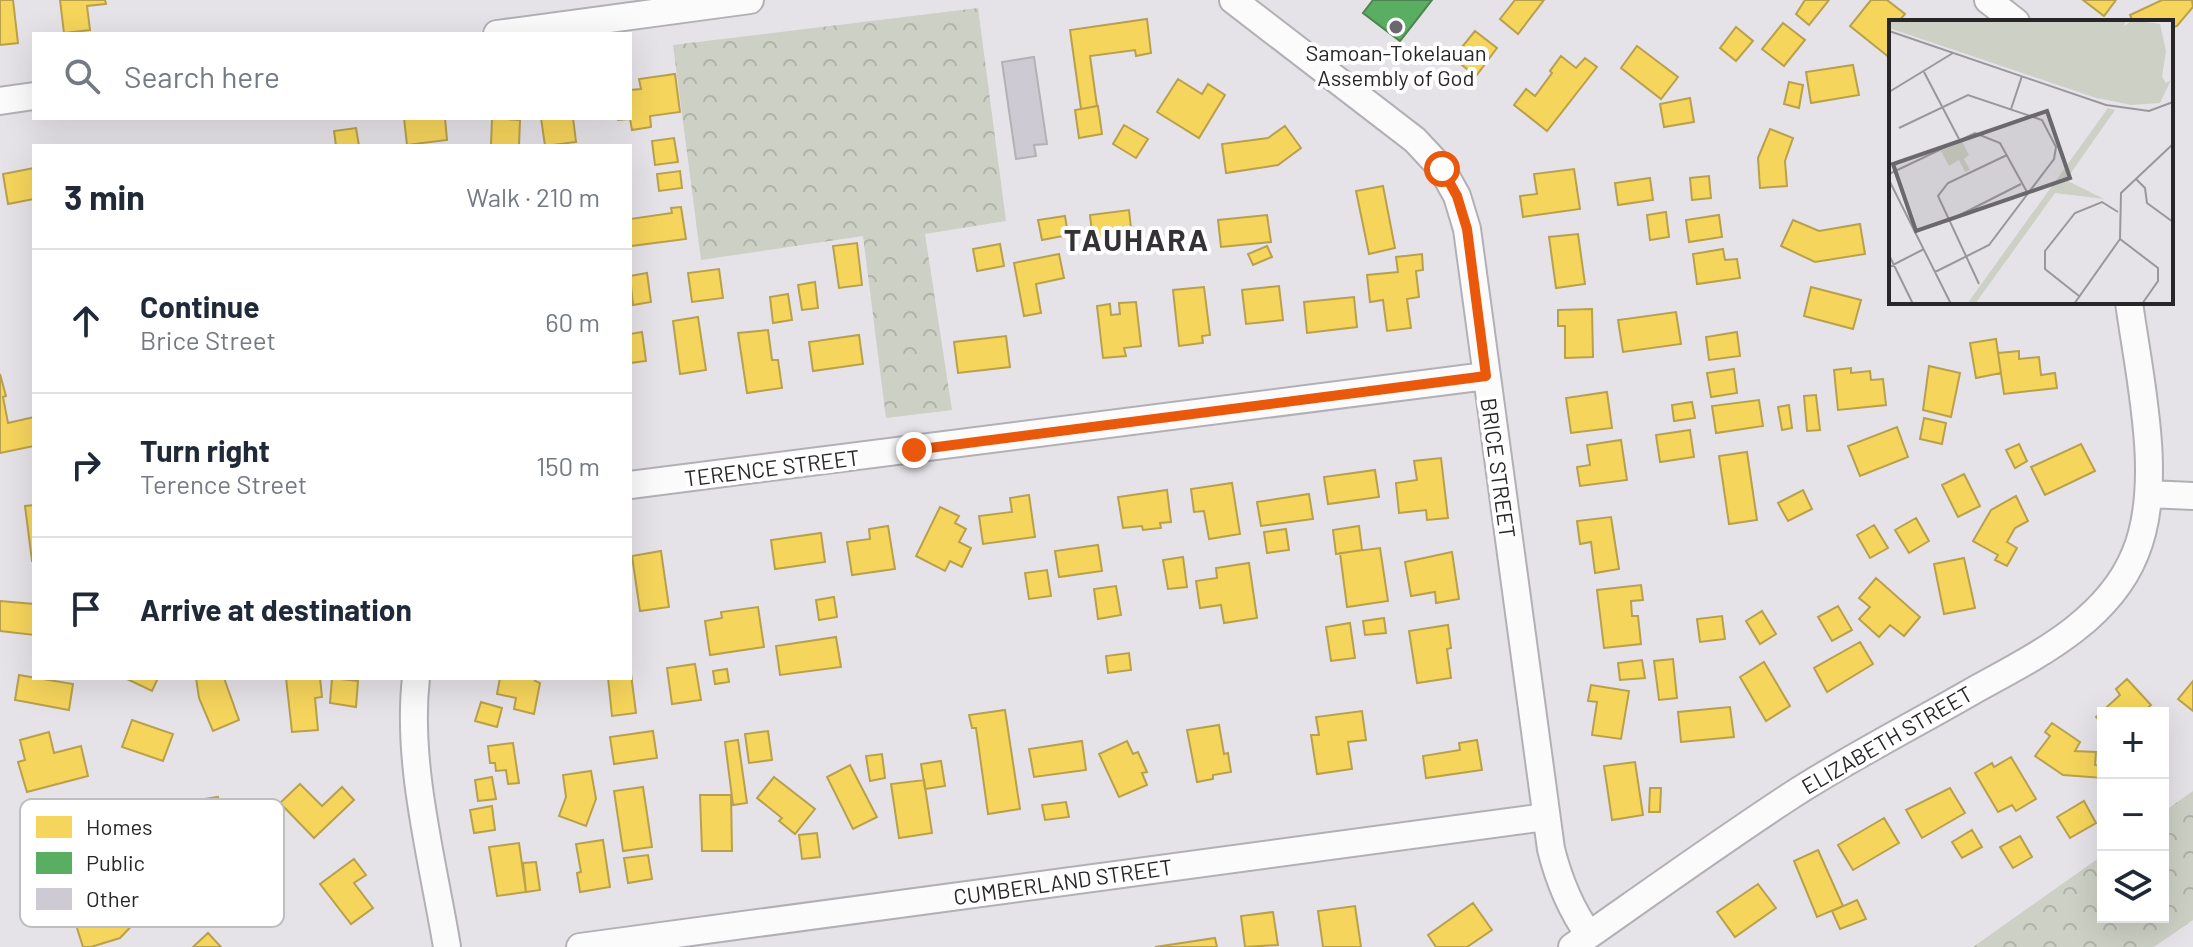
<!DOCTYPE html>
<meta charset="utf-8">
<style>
:root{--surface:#fff;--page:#f6f6f7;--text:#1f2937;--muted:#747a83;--line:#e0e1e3}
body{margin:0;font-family:Barlow,sans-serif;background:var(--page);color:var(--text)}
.controls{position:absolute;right:24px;bottom:24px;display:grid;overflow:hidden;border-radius:0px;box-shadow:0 8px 32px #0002}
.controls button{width:72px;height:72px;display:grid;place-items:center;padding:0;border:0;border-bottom:2px solid var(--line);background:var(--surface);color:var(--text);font:40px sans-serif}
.stop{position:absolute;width:24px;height:24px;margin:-18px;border:6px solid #ea580c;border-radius:50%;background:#fff}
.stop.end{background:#ea580c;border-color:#fff;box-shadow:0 2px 8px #0008}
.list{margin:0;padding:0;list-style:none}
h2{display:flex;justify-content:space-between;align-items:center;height:104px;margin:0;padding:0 32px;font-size:34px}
h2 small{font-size:26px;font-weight:400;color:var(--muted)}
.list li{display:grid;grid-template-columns:52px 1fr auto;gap:24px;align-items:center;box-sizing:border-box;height:144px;padding:0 32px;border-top:2px solid var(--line)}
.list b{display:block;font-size:30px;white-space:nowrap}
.list p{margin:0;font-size:26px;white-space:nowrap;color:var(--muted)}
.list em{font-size:26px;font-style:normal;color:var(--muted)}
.icon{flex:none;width:44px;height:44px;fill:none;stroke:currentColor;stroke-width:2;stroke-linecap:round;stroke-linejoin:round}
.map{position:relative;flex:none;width:2193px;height:947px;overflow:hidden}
.search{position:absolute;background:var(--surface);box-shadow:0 8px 32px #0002;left:32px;top:32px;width:600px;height:88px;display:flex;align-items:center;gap:20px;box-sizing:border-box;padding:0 28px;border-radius:0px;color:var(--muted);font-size:30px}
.panel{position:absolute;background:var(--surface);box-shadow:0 8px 32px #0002;left:32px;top:144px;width:600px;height:536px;border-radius:0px}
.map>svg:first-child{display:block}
.park{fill:url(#park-crowns)}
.homes{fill:#f6d55c;stroke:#b8a04d;stroke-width:2}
.public{fill:#5aae61;stroke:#4b8550;stroke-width:2}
.building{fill:#cecad3;stroke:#b3b1b5;stroke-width:2}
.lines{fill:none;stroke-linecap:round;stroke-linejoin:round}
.minor-casing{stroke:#b2b0b4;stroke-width:30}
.minor{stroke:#fbfbfc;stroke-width:26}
.route{stroke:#ea580c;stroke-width:10}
.poi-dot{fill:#6a686c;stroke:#fff;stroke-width:3}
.labels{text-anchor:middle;stroke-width:8;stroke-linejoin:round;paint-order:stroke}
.poi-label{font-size:22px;fill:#282629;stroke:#fff}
.street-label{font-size:22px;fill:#282629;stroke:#fff}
.district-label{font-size:30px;font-weight:bold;letter-spacing:2px;fill:#343237;stroke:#fff}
.inset-road{fill:none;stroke:#9a979c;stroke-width:2}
.view{fill:#6a686c;fill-opacity:0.15;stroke:#6a686c;stroke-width:4}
.inset-edge{fill:none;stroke:#282629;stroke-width:4}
.key{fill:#fff;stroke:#bebebf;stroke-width:2}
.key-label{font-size:22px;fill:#282629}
</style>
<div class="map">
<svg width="2193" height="947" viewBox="0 0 2193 947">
<defs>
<pattern id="park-crowns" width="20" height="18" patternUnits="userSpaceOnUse" patternTransform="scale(2)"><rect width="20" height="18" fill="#cdd0c4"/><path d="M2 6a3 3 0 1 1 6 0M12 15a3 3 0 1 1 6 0" fill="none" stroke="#b0b2a8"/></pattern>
</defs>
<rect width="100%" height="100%" fill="#e6e3e8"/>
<path class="park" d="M978 8 1006 221 925 234 952 410 886 418 863 236 701 260 673 45Z
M2193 791V920L2154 947H1973L2103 855V917H2163V812Z"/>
<path class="homes" d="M0 0H13L18 43 0 45Z
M60 0H105L106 4 87 6 90 30 64 33Z
M1515 0H1544L1518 34 1500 19Z
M1805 0H1829L1809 25 1796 14Z
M1871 0H1887L1905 14 1900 20 1902 22H1891L1890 58 1850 26Z
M2083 0H2116L2104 16Z
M2162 0H2192L2193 7 2177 26 2171 28V22H2133L2130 15Z
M1147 19 1151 53 1136 56 1135 50 1090 56 1097 106 1081 109 1070 30Z
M1783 23 1805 40 1784 66 1762 49Z
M1736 27 1753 41 1736 61 1720 48Z
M1475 31 1497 48 1476 76 1453 58Z
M1637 46 1678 77 1661 99 1621 68Z
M1561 56 1576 68 1585 58 1597 67 1547 131 1514 105 1526 89 1535 96 1552 73 1550 71Z
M1853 65 1859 95 1811 103 1806 72Z
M675 74 680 112 650 116 651 127 632 130 630 119 618 120 617 118H630V90L641 89 639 79Z
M1178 79 1202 94 1208 84 1225 95 1199 138 1157 112Z
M1789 82 1803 85 1799 108 1784 104Z
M1690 98 1694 122 1664 127 1660 104Z
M1098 106 1102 134 1079 138 1075 110Z
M404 118H445L447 140 407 145Z
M492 118 520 120 519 146H491Z
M541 118H573L576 142 545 146Z
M1124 125 1148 139 1136 158 1113 144Z
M1285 126 1301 148 1278 165 1226 173 1222 144 1268 138Z
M356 128 359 146H336L334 131Z
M1770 129 1793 138 1785 161 1787 186 1760 188 1758 158Z
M674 138 678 162 655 165 652 141Z
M34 168V199L8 204 3 174Z
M1574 169 1580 209 1523 217 1520 196 1537 194 1534 174Z
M680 171 682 188 659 191 657 174Z
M1709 176 1711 198 1692 200 1690 178Z
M1650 178 1653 200 1618 205 1615 183Z
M1383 186 1395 248 1369 254 1356 191Z
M681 207 686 239 631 246 630 219 672 213 671 208Z
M1129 210 1133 246 1094 250 1090 215Z
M1666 212 1669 237 1650 240 1647 215Z
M1267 215 1271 242 1221 247 1218 220Z
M1719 215 1722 237 1689 242 1686 220Z
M1065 216 1068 235 1042 240 1038 220Z
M1793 220 1819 231 1860 224 1865 254 1815 262 1781 246Z
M1578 234 1585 284 1556 288 1549 237Z
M857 243 862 285 839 288 833 246Z
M1000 244 1004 266 977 271 973 249Z
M1267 246 1272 257 1253 265 1248 254Z
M1723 249 1725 260 1737 259 1740 278 1697 284 1693 254Z
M1059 254 1064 278 1036 284 1041 313 1024 316 1014 263Z
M1422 254 1423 270 1416 271 1419 297 1407 299 1411 328 1387 331 1383 300 1370 302 1367 275 1398 272 1396 257Z
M719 269 723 298 692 302 688 273Z
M647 273 651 302 633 305 630 276Z
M815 282 818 308 802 310 798 285Z
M1279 286 1283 320 1246 324 1242 290Z
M1204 287 1210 335 1202 336 1203 343 1179 346 1173 290Z
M1811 287 1861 300 1853 329 1804 316Z
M788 294 792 320 773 323 770 297Z
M1354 297 1357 327 1307 333 1304 302Z
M1136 302 1141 346 1124 348 1126 356 1103 358 1097 306 1110 304 1111 315 1120 314 1119 303Z
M1592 309 1593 357 1565 358V326H1558V310Z
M1676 312 1681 344 1623 352 1618 320Z
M698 317 706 370 680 374 673 321Z
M768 330 772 360H778L782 388 747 393 738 333Z
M642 332 646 361 631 363 630 369V334Z
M1737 332 1740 356 1709 360 1706 337Z
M859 335 863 364 813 371 809 342Z
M1006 336 1010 367 958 373 954 342Z
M1996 339 2001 373 1976 378 1970 343Z
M2019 351V359L2039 357 2041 375 2055 373 2057 388 2004 394 1998 353Z
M1929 366 1960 373 1951 417 1923 410Z
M1851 368V373L1870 371 1871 380 1883 379 1886 405 1838 410 1834 370Z
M1734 369 1737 393 1711 397 1707 373Z
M0 374 6 396 3 397 8 423 34 417V446L0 453Z
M1607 392 1612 428 1571 433 1566 398Z
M1816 395 1820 430 1807 431 1804 396Z
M1759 400 1763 426 1716 433 1712 406Z
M1692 402 1695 418 1674 421 1672 405Z
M1789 405 1792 428 1782 430 1778 407Z
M1924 418 1946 423 1942 444 1920 439Z
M1897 427 1908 457 1860 476 1848 446Z
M1690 430 1694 457 1660 462 1656 435Z
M1621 440 1627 480 1580 486 1577 467 1590 465 1587 445Z
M2019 444 2027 461 2015 468 2006 450Z
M2081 444 2095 471 2045 495 2031 467Z
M1747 452 1757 520 1729 524 1719 456Z
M1441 458 1448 518 1427 520 1426 510 1399 513 1396 483 1417 480 1414 461Z
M1375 470 1379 497 1328 504 1324 477Z
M1964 474 1980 506 1958 517 1942 485Z
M1232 483 1240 534 1209 539 1204 511 1194 512 1191 489Z
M1167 490 1171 522 1160 523 1161 528 1143 530 1142 526 1123 528 1118 497Z
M1803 490 1812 509 1788 521 1778 503Z
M1309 494 1313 519 1261 526 1257 502Z
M1029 495 1035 537 983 544 979 516 1012 512 1010 498Z
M2016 496 2028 521 2015 528 2007 542 2017 548 2007 566 1995 560 1998 555 1973 541 1991 510Z
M34 505V561H32L25 506Z
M940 507 959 516 955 523 966 529 959 542 971 548 962 567 950 561 945 571 916 556Z
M1611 517 1619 569 1595 573 1591 542 1580 544 1577 521Z
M1916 518 1929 541 1909 553 1895 530Z
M1874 525 1888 548 1870 558 1857 535Z
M888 526 895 569 852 575 847 542 870 539 869 529Z
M1359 526 1362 550 1336 554 1333 530Z
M1286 529 1289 550 1267 553 1264 532Z
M821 533 825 562 775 569 771 540Z
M1098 545 1102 571 1059 577 1055 551Z
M1380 548 1388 601 1347 607 1340 553Z
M661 551 669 607 640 611 632 556Z
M1452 552 1459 599 1436 603 1435 592 1411 596 1405 562Z
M1183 557 1187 587 1168 589 1163 560Z
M1964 558 1975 608 1944 614 1934 564Z
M1249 563 1257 618 1224 623 1221 605 1200 608 1196 581 1217 578 1216 568Z
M1047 570 1051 596 1029 599 1025 573Z
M1876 578 1920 617 1904 636 1890 625 1879 637 1859 619 1870 607 1859 598Z
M1641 585 1643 600 1631 601 1632 616H1638L1641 644 1604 648 1597 590Z
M1116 586 1121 615 1098 619 1094 589Z
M834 597 837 617 819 620 816 600Z
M0 601 34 604V635L0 631Z
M1838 606 1852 630 1832 641 1818 617Z
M758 607 764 647 710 655 705 621 722 618 721 612Z
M1762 611 1776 634 1760 644 1746 621Z
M1722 616 1725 639 1700 642 1697 619Z
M1384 618 1386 633 1365 635 1363 621Z
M1350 623 1355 658 1331 661 1326 627Z
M1448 625 1451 648 1447 649 1451 678 1417 683 1409 631Z
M836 637 841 667 780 675 776 646Z
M1860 642 1873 664 1827 692 1814 668Z
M1129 653 1131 670 1108 673 1106 656Z
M1673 659 1677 698 1659 700 1654 661Z
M1642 660 1645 678 1620 680 1618 663Z
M1764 662 1790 706 1766 721 1740 677Z
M695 664 701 700 672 704 667 668Z
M630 666 636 713 612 716 608 678H630Z
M727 669 729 682 715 684 713 671Z
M19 675 73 684 69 710 15 700Z
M125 678H158L152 691Z
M196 678H224L239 720 213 731 199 698Z
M286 678H320L322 697 315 698 318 730 292 732Z
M332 678 358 681 356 707 330 703Z
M500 678H536L535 681 540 683 534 714 514 709 516 698 497 694Z
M2127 679 2151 705 2142 713H2103V724L2096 717 2120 695 2116 689Z
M2193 681V711L2178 699Z
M1591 685 1629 691 1621 739 1592 735 1597 702 1588 701Z
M481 702 502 708 497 727 475 721Z
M1730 707 1734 737 1681 742 1678 712Z
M1005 710 1020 809 988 814 976 728H972L969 715Z
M1362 711 1366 740 1348 742 1352 769 1317 774 1311 735H1319L1316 717Z
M132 720 173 734 163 761 122 747Z
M2052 723 2080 742 2075 751 2096 752 2095 765 2103 766V778L2063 775 2035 756 2050 736 2045 732Z
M1219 725 1224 754 1228 753 1231 772 1213 775V779L1197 782 1187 730Z
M653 731 657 758 614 764 610 737Z
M768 731 772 760 749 763 745 734Z
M49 732 54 753 81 746 88 776 27 792 18 762 25 760 20 740Z
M738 740 747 803 733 805 725 742Z
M1477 740 1482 770 1426 778 1423 756 1460 750 1459 743Z
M1082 741 1086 770 1034 777 1029 749Z
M1127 741 1133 754 1138 752 1147 772 1142 773 1147 785 1119 797 1099 754Z
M513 743 519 783 508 784 506 770 496 771 495 763H490L488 746Z
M882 754 885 778 870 781 866 756Z
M2011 757 2036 799 2016 811 2012 805 1998 812 1975 773 1992 763 1994 767Z
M941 761 945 786 925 789 921 764Z
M1635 762 1643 815 1612 820 1604 766Z
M850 765 877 817 853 829 827 777Z
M591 771 596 799 586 826 559 816 566 797 563 775Z
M492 777 496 799 478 801 475 780Z
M774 777 815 809 795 834 779 821 782 818 757 798Z
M924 780 932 833 899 838 891 784Z
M300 784 322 806 342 787 354 800 314 838 280 803Z
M643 787 652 847 623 851 614 791Z
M1650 788H1661L1660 812H1649Z
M1950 788 1965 813 1922 838 1906 810Z
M700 795H731L732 851H702Z
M218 797 226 850 194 855 185 802Z
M2084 801 2096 823 2070 838 2057 817Z
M1066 802 1069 817 1045 820 1042 805Z
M492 806 495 830 474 833 470 810Z
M1884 818 1899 843 1853 870 1838 845Z
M1972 830 1982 847 1962 858 1952 842Z
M817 833 820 857 802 859 799 835Z
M2020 836 2032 857 2013 868 2000 847Z
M603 840 610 887 580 892 577 873 581 872 576 844Z
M519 843 526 892 497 896 489 847Z
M1818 850 1843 906 1817 917 1794 861Z
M648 855 652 879 628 883 624 858Z
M354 859 366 875 354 883 373 908 351 924 320 884Z
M536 862 540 890 526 892 523 863Z
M1758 884 1776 908 1735 937 1717 912Z
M1857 900 1866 919 1840 929 1832 911Z
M118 902 138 919 120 938 91 947H83L76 925 108 914Z
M1473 903 1492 930 1467 947H1436L1428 935Z
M1355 906 1361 947H1323L1318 911Z
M1273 912 1278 945 1245 947 1241 916Z
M208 933 221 947H193Z
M1215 938 1217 947H1155Z"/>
<path class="public" d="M1373 0H1432L1400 41 1363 13Z"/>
<path class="building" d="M1034 57 1047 144 1034 145 1036 156 1016 159 1002 62Z"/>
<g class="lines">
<g class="minor-casing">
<path id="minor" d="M1233 0 1415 140 1442 169 1457 196 1467 229 1551 849C1559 881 1570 908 1589 935
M1988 0 2016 22
M497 34 750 0
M0 101 34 96
M630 485 1486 376
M2149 494 2193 496
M416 678C406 763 433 862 447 947
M580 947 1546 817
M1572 947C1645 896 1717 844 1792 795 1849 758 1912 726 1971 692 2032 658 2107 623 2135 554 2165 483 2139 377 2129 302"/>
</g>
<use href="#minor" class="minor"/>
</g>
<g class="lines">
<path class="route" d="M914 450 1486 376 1467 229 1457 196 1442 169"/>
</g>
<circle class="poi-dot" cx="1396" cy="27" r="8"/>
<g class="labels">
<g class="poi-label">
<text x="1396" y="61">Samoan-Tokelauan<tspan x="1396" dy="25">Assembly of God</tspan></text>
</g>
<g class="street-label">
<text transform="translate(772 468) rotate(-7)" y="8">TERENCE STREET</text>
<text transform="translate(1498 468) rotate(82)" y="8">BRICE STREET</text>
<text transform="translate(1887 740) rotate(-30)" y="8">ELIZABETH STREET</text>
<text transform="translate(1063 882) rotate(-8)" y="8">CUMBERLAND STREET</text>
</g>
<g class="district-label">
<text x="1137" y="251">TAUHARA</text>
</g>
</g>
<g transform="translate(1889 20)">
<rect width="284" height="284" fill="#e6e3e8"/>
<path d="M0 0H237L210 79 0 8Z" fill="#cdd0c4"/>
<path d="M244 0 271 4 277 31 273 57 277 63 282 60 271 83 242 85 209 78 235 6Z" fill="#cdd0c4"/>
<path d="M219 88 226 90 177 160 215 179 166 173 86 284H78ZM73 121 80 135 75 139 81 150 76 152 70 140 60 146 52 131Z" fill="#cdd0c4"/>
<path class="inset-road" d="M0 11 217 85 260 91 284 82M35 52 70 119M0 72 64 33M122 89 133 56M10 108 79 75 153 100 167 127 165 139 100 225 46 252M0 154 86 113 111 123 138 172M247 159 256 168 258 183 284 202M0 160 62 284M59 201 132 164M231 219 269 248V261L253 284M0 235 24 284M0 247 35 229M90 264 49 176 59 163 118 135M190 276 156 249V231L186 193 213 182 229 192M185 284 231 219 232 173 284 124"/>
<path class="view" d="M158 91 181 158 27 211 4 144Z"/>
<rect width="284" height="284" class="inset-edge"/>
</g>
<rect x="20" y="799" width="264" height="128" rx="12" class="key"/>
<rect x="36" y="816" width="36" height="22" fill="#f6d55c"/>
<rect x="36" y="852" width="36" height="22" fill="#5aae61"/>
<rect x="36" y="888" width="36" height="22" fill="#cecad3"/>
<g class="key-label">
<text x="86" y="835">Homes</text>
<text x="86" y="871">Public</text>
<text x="86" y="907">Other</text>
</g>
</svg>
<div class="controls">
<button>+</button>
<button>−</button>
<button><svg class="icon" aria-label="layers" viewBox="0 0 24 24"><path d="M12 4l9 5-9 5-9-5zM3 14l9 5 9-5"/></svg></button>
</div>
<div class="stop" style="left:1442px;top:169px"></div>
<div class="stop end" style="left:914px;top:450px"></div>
<div class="search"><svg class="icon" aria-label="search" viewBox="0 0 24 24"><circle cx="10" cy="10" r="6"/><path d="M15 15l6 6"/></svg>Search here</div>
<section class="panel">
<h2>3 min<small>Walk · 210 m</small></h2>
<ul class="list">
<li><svg class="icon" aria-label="ahead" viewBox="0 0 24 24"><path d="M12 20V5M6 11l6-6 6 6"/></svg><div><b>Continue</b><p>Brice Street</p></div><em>60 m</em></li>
<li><svg class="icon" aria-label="right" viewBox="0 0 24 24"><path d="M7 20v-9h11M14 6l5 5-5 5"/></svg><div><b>Turn right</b><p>Terence Street</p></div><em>150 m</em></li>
<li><svg class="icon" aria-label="arrive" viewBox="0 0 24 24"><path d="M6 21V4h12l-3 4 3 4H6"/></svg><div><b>Arrive at destination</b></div></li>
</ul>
</section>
</div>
